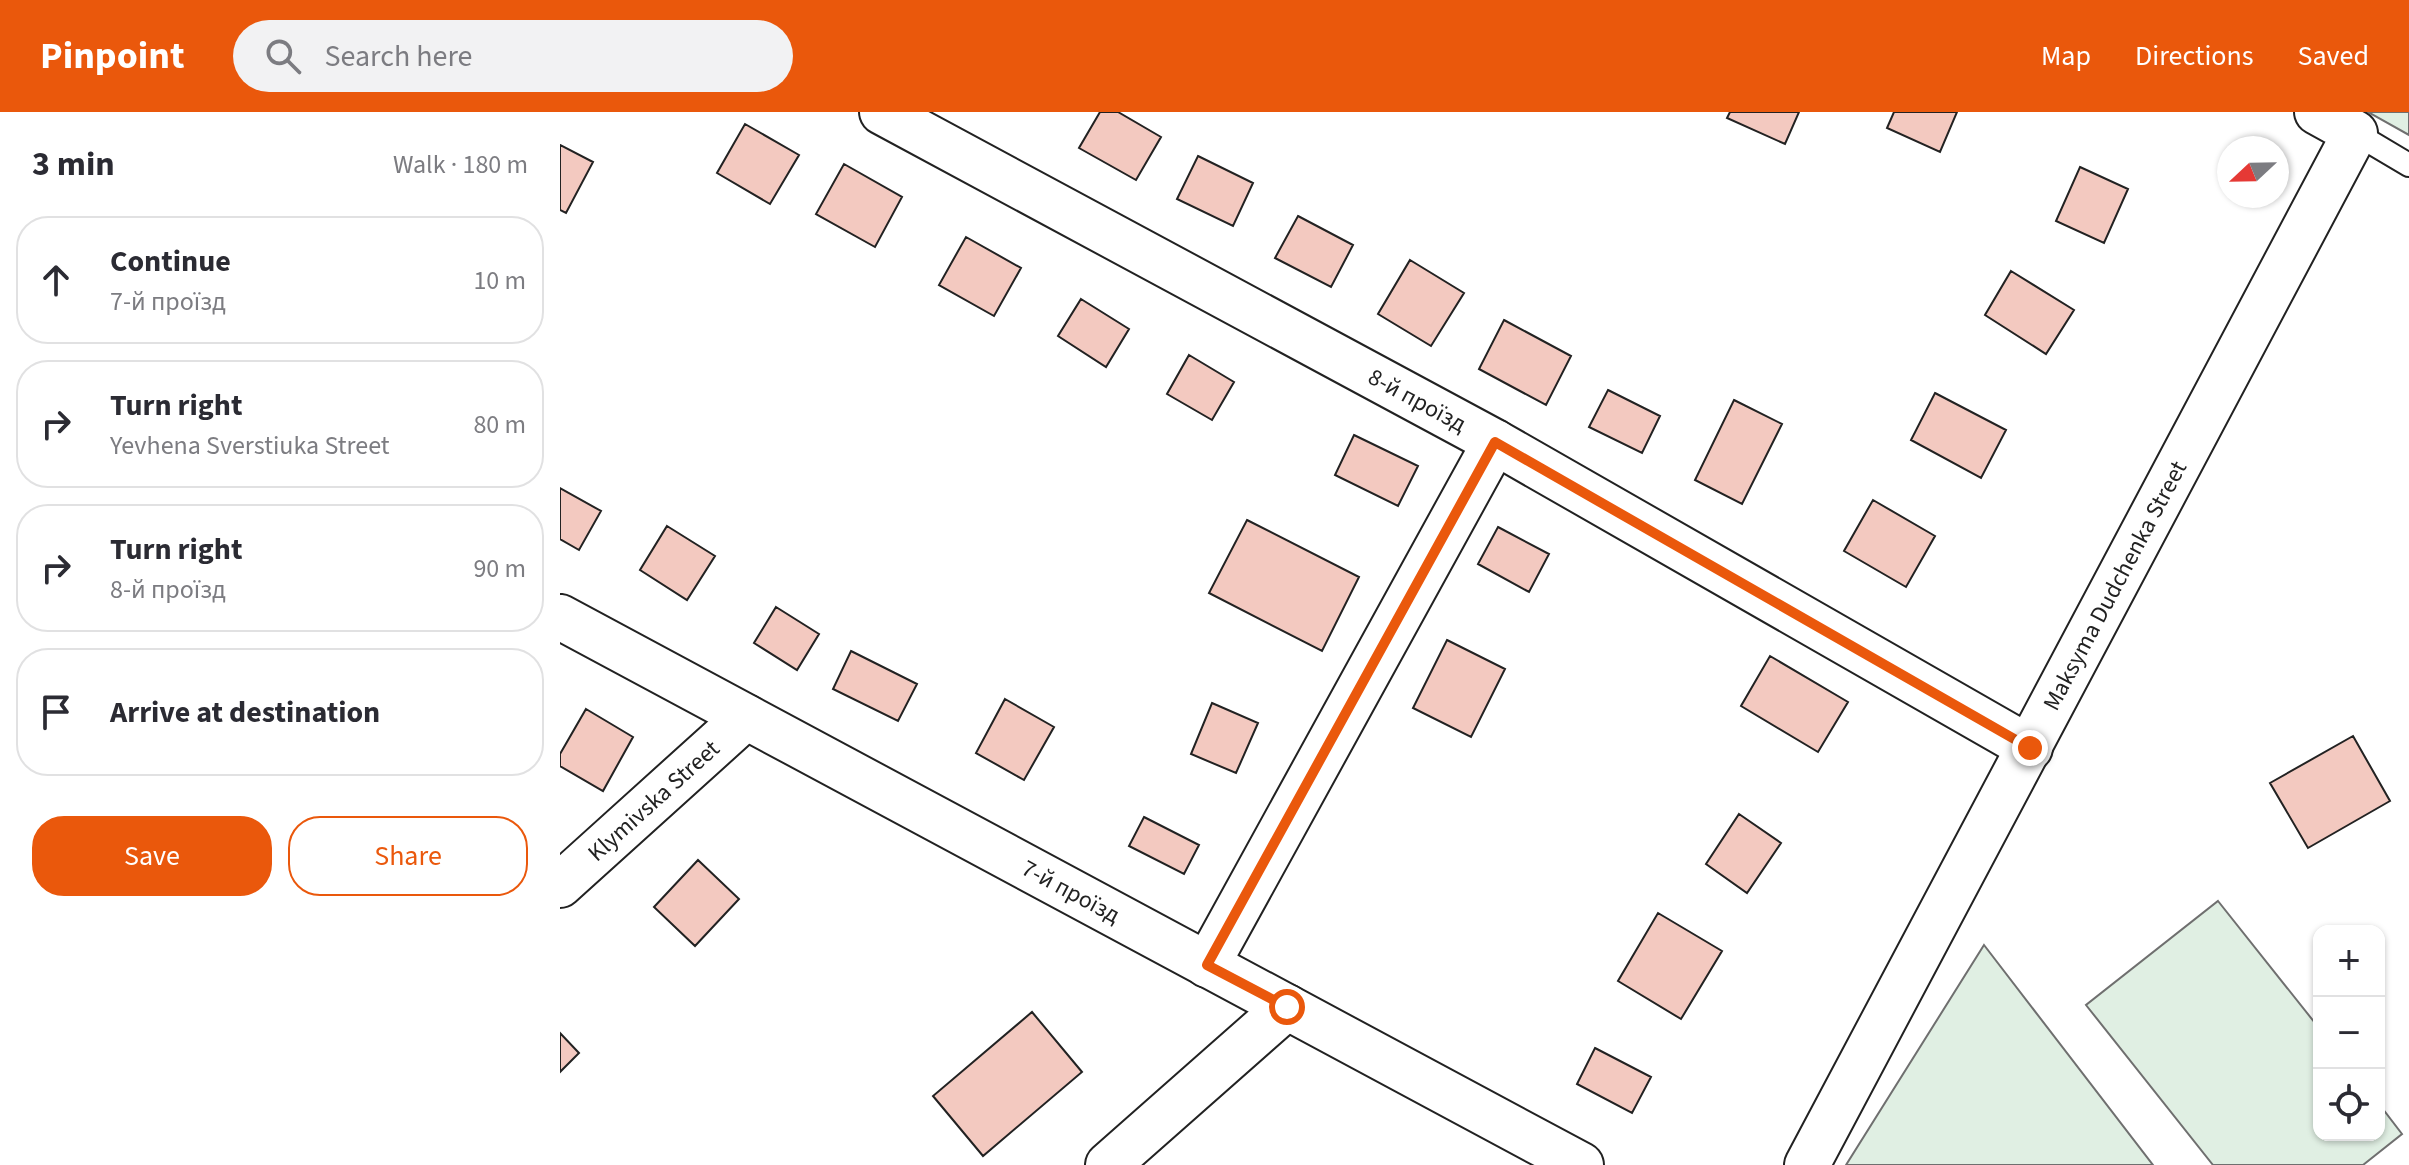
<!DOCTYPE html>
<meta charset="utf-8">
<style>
:root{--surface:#fff;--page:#f2f2f3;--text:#2b2b33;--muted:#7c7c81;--line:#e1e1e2;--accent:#ea580c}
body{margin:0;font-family:"Source Sans 3",sans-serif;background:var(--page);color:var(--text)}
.controls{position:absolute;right:24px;bottom:24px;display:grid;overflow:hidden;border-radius:16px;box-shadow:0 2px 6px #0004}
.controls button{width:72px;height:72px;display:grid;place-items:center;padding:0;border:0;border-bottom:2px solid var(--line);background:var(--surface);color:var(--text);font:40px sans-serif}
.compass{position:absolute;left:1657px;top:24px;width:72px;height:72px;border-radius:50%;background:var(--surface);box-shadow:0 2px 6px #0004;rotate:248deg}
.stop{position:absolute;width:24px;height:24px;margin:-18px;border:6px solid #ea580c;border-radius:50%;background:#fff}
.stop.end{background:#ea580c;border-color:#fff;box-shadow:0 2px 8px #0008}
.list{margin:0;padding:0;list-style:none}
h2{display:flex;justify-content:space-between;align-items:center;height:104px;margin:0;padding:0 32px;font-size:34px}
h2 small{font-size:26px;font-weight:400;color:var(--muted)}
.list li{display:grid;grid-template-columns:52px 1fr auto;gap:24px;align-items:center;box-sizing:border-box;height:128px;margin:0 16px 16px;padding:0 16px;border:2px solid var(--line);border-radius:32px}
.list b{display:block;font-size:30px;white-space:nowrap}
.list p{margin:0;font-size:26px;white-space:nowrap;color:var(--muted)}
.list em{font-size:26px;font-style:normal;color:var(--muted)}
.actions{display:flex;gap:16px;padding:24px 32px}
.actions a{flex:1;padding:18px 0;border:2px solid var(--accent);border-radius:32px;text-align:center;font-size:28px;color:var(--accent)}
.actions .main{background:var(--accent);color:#fff}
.icon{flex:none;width:44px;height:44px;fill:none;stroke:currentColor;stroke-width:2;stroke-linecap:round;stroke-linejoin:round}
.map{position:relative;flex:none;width:1849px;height:1053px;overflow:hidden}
header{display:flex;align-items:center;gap:48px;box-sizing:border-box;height:112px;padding:0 40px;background:var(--accent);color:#fff}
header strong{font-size:38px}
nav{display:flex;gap:44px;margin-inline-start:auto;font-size:28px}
.search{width:560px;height:72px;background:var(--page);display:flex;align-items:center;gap:20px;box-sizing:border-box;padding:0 28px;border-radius:44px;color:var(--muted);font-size:30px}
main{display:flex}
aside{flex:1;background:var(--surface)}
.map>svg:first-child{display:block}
.green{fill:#e0efe3;stroke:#6f6f6f;stroke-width:2}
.building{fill:#f3c9c0;stroke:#222;stroke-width:2}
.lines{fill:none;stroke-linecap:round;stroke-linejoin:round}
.service-casing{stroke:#222;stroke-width:26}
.minor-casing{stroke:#222;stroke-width:48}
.service{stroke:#fff;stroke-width:22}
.minor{stroke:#fff;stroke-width:44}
.route{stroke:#ea580c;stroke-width:10}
.labels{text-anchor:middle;stroke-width:6;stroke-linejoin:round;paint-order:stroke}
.street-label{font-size:24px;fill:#222;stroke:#fff}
</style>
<header>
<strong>Pinpoint</strong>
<div class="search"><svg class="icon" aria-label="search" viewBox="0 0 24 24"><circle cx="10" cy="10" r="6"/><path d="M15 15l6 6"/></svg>Search here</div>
<nav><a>Map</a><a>Directions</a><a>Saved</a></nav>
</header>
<main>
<aside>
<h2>3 min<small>Walk · 180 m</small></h2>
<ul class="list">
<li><svg class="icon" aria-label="ahead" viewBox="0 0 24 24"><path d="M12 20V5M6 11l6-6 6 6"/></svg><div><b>Continue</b><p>7-й проїзд</p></div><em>10 m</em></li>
<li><svg class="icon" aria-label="right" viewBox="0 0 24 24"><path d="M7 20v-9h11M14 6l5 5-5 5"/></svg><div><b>Turn right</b><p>Yevhena Sverstiuka Street</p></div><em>80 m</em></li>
<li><svg class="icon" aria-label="right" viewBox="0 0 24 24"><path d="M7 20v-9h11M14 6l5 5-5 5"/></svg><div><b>Turn right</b><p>8-й проїзд</p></div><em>90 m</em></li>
<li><svg class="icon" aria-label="arrive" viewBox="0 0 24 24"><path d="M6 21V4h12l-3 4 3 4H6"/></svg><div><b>Arrive at destination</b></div></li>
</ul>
<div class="actions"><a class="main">Save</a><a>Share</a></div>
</aside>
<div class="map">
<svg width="1849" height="1053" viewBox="0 0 1849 1053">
<rect width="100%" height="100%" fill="#fff"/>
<path class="green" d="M1808 0H1849V23Z
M1658 789 1759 916V1023H1819V992L1842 1022 1803 1053H1653L1526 893Z
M1424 833 1593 1053H1286Z"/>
<path class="building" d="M540 0H558L601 25 576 68 519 36Z
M1170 0H1239L1225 32 1167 6Z
M1334 0H1397L1380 40 1327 16Z
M185 12 239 43 210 92 157 61Z
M0 33 33 50 6 101 0 98Z
M638 44 693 71 673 114 617 87Z
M284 52 342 85 315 135 256 102Z
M1520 55 1568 77 1544 131 1496 109Z
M738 104 793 133 771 175 715 146Z
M406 125 461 156 434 204 379 173Z
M850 148 904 181 871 234 818 202Z
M1451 159 1514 198 1486 242 1425 203Z
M521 187 569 217 546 255 498 224Z
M944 208 1011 244 986 293 919 257Z
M629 243 674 270 652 308 607 282Z
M1048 278 1100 304 1082 341 1029 315Z
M1375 281 1446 318 1421 366 1351 328Z
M1174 288 1222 312 1182 392 1135 368Z
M794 323 858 354 838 394 775 363Z
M0 376 41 399 19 438 0 427Z
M1313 388 1375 424 1346 475 1284 439Z
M687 408 799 465 762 539 649 481Z
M107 414 155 444 127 488 80 458Z
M938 415 989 442 969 480 918 452Z
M216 495 259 522 237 558 194 531Z
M887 528 945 557 911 625 853 596Z
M291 539 357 572 338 609 273 577Z
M1210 544 1288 590 1258 640 1181 594Z
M445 587 494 615 464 668 416 641Z
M652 591 698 611 676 661 631 642Z
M26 597 73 625 43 679 0 654V642Z
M1793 624 1830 689 1748 736 1710 671Z
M1179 702 1221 731 1187 781 1146 752Z
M584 705 639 733 624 762 569 734Z
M138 748 179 787 135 834 94 795Z
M1098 801 1162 839 1121 907 1058 869Z
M472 900 522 960 423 1044 373 984Z
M0 921 19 941 0 960Z
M1035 936 1091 965 1072 1001 1017 972Z"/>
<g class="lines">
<g class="service-casing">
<path id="service" d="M1795 21 1849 53"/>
</g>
<g class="minor-casing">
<g id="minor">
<path id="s1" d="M322 0 935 330 1470 636"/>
<path id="s2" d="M0 505 1021 1053"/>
<path id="s3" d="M0 773 186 605"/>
<path d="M647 853 935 330"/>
<path d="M548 1053 727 895"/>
<path id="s4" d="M1247 1053 1795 21 1757 0"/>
</g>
</g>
<use href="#service" class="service"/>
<use href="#minor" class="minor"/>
</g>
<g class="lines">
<path class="route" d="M727 895 647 853 935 330 1470 636"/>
</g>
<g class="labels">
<g class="street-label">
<text dy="8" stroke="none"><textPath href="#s1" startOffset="608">8-й проїзд</textPath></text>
<text dy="8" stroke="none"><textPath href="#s4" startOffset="656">Maksyma Dudchenka Street</textPath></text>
<text dy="8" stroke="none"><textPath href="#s3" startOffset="126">Klymivska Street</textPath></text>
<text dy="8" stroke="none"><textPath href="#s2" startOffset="580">7-й проїзд</textPath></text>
</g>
</g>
</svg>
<div class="controls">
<button>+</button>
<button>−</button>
<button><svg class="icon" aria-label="locate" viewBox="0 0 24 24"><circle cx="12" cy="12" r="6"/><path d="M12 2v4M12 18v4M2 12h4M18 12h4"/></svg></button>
</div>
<svg class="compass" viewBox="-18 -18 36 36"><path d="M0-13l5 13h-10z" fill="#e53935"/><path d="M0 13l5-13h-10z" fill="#7c7c81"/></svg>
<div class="stop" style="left:727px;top:895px"></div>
<div class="stop end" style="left:1470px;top:636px"></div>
</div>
</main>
